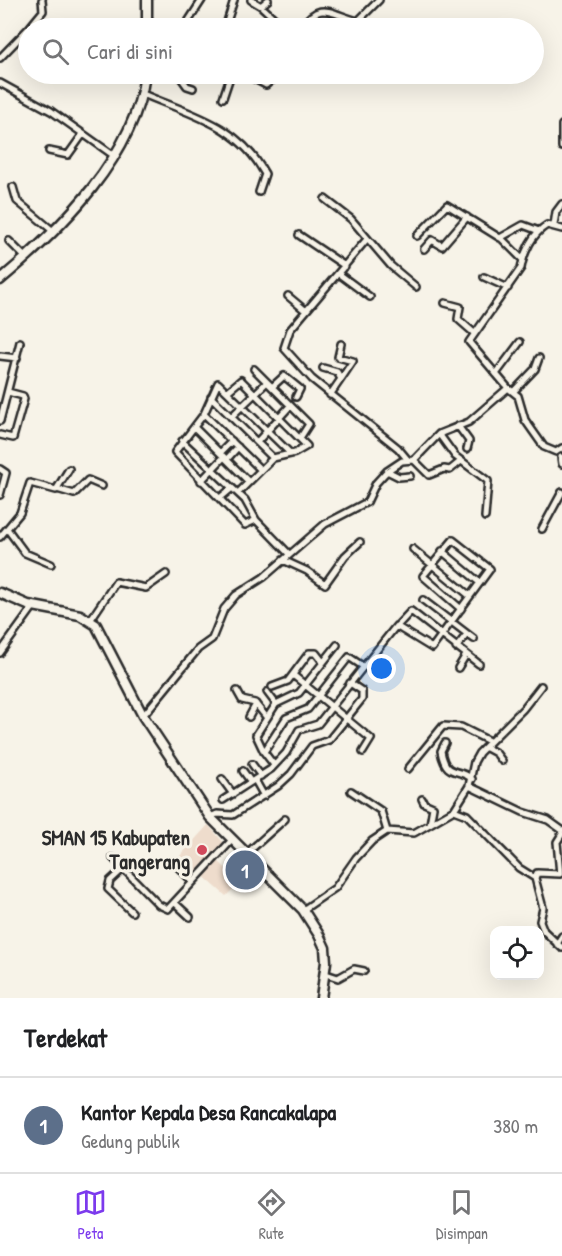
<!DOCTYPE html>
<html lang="id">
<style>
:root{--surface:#fff;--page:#f2f2f2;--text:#202124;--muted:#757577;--line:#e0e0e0;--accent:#7c3aed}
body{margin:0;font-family:"Patrick Hand",sans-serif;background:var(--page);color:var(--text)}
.controls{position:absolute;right:18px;bottom:18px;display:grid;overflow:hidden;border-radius:12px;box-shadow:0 6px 24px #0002}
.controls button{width:54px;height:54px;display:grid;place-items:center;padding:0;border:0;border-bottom:2px solid var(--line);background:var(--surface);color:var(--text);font:30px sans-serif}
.you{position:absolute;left:382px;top:669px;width:21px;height:21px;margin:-15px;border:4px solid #fff;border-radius:50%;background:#1a73e8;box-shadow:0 0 0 9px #1a73e833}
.badge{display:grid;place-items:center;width:39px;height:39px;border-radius:50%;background:var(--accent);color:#fff;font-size:20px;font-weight:700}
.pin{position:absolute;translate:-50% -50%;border:3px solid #fff;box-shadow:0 2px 6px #0006}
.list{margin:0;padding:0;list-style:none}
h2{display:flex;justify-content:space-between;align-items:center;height:78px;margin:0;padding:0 24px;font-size:26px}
h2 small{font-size:20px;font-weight:400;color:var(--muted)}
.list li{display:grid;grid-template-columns:39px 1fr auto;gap:18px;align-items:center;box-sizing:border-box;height:96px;padding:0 24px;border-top:2px solid var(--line)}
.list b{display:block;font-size:22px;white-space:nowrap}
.list p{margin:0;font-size:20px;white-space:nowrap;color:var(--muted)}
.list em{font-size:20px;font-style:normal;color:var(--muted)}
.icon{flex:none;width:33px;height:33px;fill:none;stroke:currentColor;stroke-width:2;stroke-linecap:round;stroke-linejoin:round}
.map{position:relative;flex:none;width:562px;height:998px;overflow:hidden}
.search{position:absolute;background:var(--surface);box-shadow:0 6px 24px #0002;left:18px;right:18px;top:18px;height:66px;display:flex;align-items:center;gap:15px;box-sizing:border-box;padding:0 21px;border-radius:33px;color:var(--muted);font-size:22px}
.sheet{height:174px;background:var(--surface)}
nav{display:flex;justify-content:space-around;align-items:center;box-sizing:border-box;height:84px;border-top:2px solid var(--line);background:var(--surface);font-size:16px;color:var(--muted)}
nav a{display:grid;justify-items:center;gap:3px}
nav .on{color:var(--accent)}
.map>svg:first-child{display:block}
.built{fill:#eedccc}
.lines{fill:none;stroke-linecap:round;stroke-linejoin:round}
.minor-casing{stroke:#2b2b2b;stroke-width:10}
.primary-casing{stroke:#2b2b2b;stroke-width:13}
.minor{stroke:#f7f3e8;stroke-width:5}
.primary{stroke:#f7f3e8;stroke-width:8}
.poi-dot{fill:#d1495b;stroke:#f7f3e8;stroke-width:2}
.labels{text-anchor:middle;stroke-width:6;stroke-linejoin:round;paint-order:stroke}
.poi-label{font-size:21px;font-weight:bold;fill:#2b2b2b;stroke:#f7f3e8;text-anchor:end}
</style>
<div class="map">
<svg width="562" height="998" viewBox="0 0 562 998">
<rect width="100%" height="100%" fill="#f7f3e8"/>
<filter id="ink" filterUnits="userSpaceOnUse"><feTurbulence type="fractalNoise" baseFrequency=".0167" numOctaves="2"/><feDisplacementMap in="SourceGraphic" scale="12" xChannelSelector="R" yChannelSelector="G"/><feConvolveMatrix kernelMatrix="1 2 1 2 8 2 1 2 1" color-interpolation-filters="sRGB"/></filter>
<g filter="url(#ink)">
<path class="built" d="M208 825 224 843 196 873 179 857Z
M216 859 240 882 226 896 201 874Z"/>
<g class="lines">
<g class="minor-casing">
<path id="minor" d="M251 0 261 6 268 0
M261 6 276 20
M147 20 163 28
M29 28 43 11 42 0
M184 28 202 0
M225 28 234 0
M300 28C321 0 328 13 358 21L379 0
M0 58 28 29
M173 74 179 75 187 86 193 88
M245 74 266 85 278 74
M0 83 51 111 113 155
M143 94C191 115 238 124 265 174L259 192
M223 98 231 74
M562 125V147
M49 151 68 155 83 134
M13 187 17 201 53 231
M325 199 351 219 391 266 416 287
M554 225 556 212 562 204
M562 229 547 225C532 234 524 252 521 268L469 342 508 388 518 396 525 420 544 447 556 452 562 448
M299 235 345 266
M417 236 447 205 500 238 523 225 539 231
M501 238 522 259
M367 239 290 330 284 348 312 379 398 448 408 460
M9 241 25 257
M424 249 432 240 442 246 467 217
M339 274 370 297
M484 277 508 288
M288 296 306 311
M445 303 460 307 458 319 474 333
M341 344 338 357 353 361 341 379
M0 356 17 358
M323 368 337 372 341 379 330 395
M254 369 309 424 300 438
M496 374 520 342
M272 387 284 376 300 389 296 397
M228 391 241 380 307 446 295 453 273 458 238 493
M514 391 535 369 539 358
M211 397 273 458
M204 414 261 470
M231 417 267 382
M0 421 20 342
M458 426 469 441 467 449
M194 427 248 481
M439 434 455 456 488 481 485 517
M0 435 13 438 24 399 23 396 8 392
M182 441 245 500 256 520 289 554
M257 442 290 406
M220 453 232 441
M561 457 562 464
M227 459 238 447
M414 460 429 475 444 469 450 470 461 461
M0 469 6 473 0 495
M387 471 399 477 410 476
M201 481 224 457
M57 489 74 494 88 480 102 486
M220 498 232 488
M256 520 245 525 175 452 204 414 218 383 291 454
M542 529 562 492
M8 530 25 553 51 564
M0 537 20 513 30 483 56 490 69 469
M413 549 470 596
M442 551 480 583
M283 560 307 571 325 584 345 556 360 542
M423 600 474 639
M91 619 116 582 146 588 166 574
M397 626 411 611 479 664
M456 648 467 634
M0 653 34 606
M458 668 466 655
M293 675 371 739 363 752
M272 687 288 681 309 653H316L323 662
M237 691 242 700 255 703 267 718
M267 692 276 704
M143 716 198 649 212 639 224 609 236 595 264 577 325 524 367 502 376 483 387 471 402 461 414 460 439 434 469 422 508 388
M249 717 256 704
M445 743 441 751C446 779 459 767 472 779
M485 747 496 753 502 761
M264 752 286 718 308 709 349 657 364 667
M252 764 261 776
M274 765 264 752 256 735 276 704 299 693 337 645
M408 769 443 726 461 727 489 741
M243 771 251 782
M222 779 233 794
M255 780 264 796
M469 786 523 812 548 820 562 830
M351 791 381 811 387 831
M422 799 424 803 433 807 430 824
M223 800 271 769 286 753 299 730 318 724 396 626 432 648 490 569 453 540 423 576 461 609
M454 810 467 815 519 868 535 878 543 908 540 921 544 931 562 948
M210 817 217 814 233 815 278 786 291 774 312 746 329 740 362 699V691L350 683
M246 854 285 819
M113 858 159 905 168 909 231 841
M172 861 193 882
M124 868 110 881 108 889 132 912
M535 878 537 873 560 874 557 842 562 834
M175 903 190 917
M303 910 335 888 356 858 372 841 387 831 414 833 454 810 469 786 474 762 479 753 523 709 541 686
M557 944 562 936
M326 974 338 978 354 969 364 971"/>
</g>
<g class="primary-casing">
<path id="primary" d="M147 28V0
M0 280C61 229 135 156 145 74
M0 593 28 605 80 615 96 625 143 716 210 817 303 910 319 935 325 948 326 962 321 998"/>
</g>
<use href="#minor" class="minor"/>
<use href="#primary" class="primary"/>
</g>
</g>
<circle class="poi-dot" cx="202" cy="850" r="6"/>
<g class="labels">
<g class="poi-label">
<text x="190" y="845">SMAN 15 Kabupaten<tspan x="190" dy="24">Tangerang</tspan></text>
</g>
</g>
</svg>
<div class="controls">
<button><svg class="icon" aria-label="locate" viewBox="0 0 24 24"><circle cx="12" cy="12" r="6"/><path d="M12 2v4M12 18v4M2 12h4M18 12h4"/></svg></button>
</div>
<div class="you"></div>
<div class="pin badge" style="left:245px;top:870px;background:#5c6f8a">1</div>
<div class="search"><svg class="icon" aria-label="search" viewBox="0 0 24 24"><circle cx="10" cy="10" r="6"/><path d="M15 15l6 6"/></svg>Cari di sini</div>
</div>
<section class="sheet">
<h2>Terdekat<small></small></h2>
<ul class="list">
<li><span class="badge" style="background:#5c6f8a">1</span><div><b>Kantor Kepala Desa Rancakalapa</b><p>Gedung publik</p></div><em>380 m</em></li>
</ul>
</section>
<nav>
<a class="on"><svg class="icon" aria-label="map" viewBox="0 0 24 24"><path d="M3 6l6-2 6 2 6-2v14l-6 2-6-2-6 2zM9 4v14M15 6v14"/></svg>Peta</a>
<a><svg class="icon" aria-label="directions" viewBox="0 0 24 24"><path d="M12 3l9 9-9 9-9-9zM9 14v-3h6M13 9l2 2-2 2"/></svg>Rute</a>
<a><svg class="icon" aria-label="saved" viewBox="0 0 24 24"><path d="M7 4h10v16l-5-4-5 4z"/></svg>Disimpan</a>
</nav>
